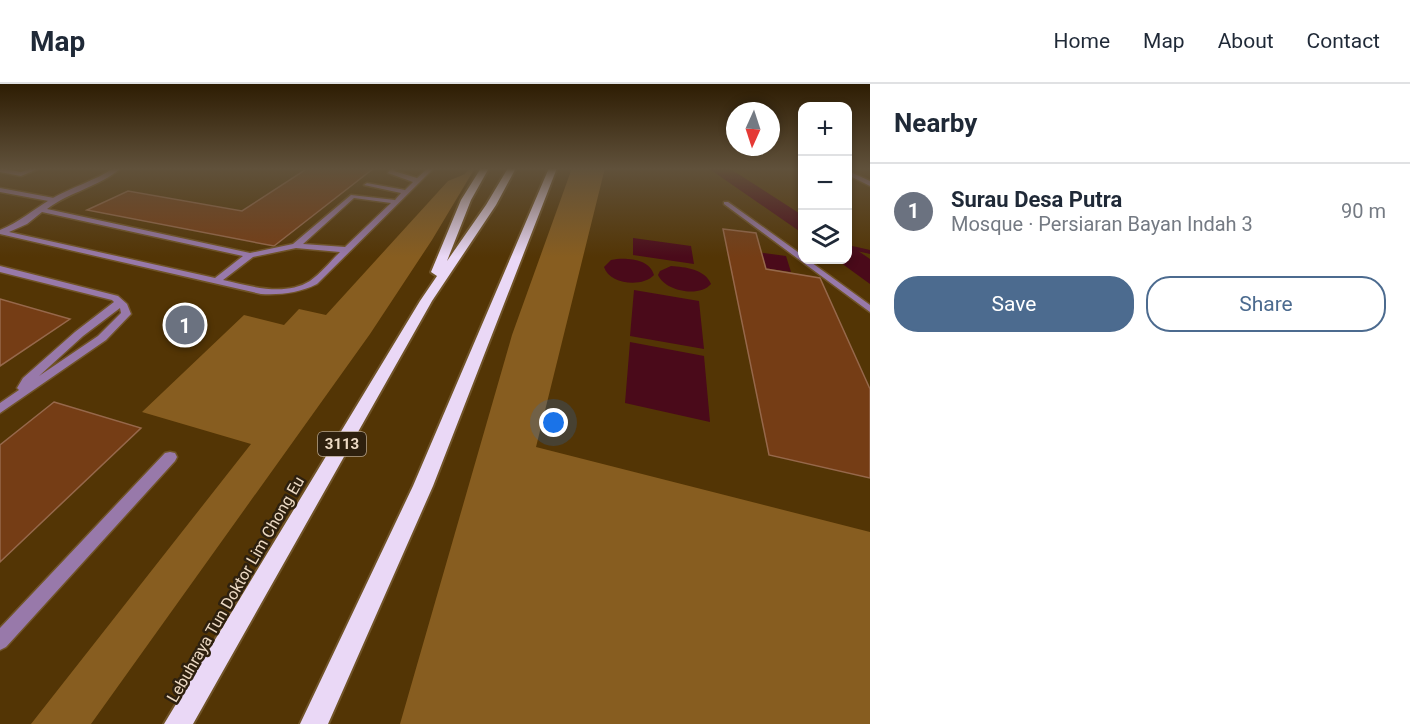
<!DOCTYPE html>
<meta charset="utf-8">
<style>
:root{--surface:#fff;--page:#f6f6f7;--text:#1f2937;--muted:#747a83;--line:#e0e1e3;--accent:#4c6b8f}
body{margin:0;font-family:Roboto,sans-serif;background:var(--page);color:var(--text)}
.controls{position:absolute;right:18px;top:18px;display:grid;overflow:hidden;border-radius:12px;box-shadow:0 3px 9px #0003}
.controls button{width:54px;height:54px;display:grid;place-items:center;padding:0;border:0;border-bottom:2px solid var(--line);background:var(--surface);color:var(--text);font:30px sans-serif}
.compass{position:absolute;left:726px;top:18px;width:54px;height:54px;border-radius:50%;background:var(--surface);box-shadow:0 3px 9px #0003;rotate:183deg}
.you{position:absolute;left:554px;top:339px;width:21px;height:21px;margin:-15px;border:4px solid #fff;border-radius:50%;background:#1a73e8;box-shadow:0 0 0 9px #1a73e833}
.badge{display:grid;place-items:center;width:39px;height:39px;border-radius:50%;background:var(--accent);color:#fff;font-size:20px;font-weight:700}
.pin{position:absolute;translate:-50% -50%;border:3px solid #fff;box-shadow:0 2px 6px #0006}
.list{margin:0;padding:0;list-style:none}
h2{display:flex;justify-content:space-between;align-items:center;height:78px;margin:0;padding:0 24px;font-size:26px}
h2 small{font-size:20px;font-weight:400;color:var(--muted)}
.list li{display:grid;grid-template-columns:39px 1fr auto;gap:18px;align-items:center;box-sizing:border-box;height:96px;padding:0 24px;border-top:2px solid var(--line)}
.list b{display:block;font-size:22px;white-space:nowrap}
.list p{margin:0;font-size:20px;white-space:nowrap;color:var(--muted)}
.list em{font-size:20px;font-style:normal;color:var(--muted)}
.actions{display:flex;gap:12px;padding:18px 24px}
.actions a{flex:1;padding:14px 0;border:2px solid var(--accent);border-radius:24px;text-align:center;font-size:21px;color:var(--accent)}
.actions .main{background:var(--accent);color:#fff}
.icon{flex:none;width:33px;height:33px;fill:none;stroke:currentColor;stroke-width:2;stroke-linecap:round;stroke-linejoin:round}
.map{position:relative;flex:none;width:870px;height:640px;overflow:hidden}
header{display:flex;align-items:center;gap:36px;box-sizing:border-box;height:84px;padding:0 30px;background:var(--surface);border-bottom:2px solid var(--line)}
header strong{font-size:28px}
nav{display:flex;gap:33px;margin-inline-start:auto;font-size:21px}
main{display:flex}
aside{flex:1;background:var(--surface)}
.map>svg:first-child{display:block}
.green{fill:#875d20}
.water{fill:#4a0a1a}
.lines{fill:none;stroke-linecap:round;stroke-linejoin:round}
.stream{fill:#4a0a1a;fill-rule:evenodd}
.building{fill:#753d15;stroke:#96684b;stroke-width:1.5}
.service-casing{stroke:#6f5327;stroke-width:3}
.minor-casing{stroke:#6f5327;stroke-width:3}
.trunk-casing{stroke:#6f5327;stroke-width:4}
.service{fill:#9879aa;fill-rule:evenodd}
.minor{fill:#9879aa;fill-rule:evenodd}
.trunk{fill:#ead8f6;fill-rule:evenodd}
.labels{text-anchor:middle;stroke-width:5;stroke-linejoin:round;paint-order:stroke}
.shield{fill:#2e200e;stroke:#b4a28d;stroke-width:1.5}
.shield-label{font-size:15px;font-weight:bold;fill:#eddac4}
.street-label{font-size:16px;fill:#eddac4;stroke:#2e200e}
</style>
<header>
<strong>Map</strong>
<nav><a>Home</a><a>Map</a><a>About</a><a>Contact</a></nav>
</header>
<main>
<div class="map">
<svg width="870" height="640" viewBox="0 0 870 640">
<rect width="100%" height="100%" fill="#533505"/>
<path class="green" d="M470 84H475L432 156 370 250 91 640H31L251 360 142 328 244 231 284 241 299 225 326 231 448 97 465 90Z
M572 84H605L536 363 870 448V640H400L512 251Z"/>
<path class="water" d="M708 84H729L802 131V149Z
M633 154 691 162 694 180 633 171Z
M848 160 870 175V200L837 176H848Z
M727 164 786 172 791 188 730 179Z
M617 175C631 174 650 176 654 191 642 204 609 200 604 183L611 176Z
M671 182C685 183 705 185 711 200 699 214 665 207 658 191L660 187Z
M634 206 699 217 704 265 630 252Z
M630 258 704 272 710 338 625 319Z"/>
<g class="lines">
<path class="stream" d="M848 161 870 166V170L848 165Z"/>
</g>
<path class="building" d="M308 84H374L274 162 87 126 128 107 242 127Z
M723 145 756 149 766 185 820 194 870 305V394L769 371Z
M0 215 70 235 0 282Z
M54 318 141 344 0 478V361Z"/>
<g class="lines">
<g class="service-casing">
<path id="service" d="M0 84 21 88 32 84H40L21 92 0 88Z
M114 84H121C99 103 69 108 47 125L250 169 293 160 351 111 395 116 401 109 364 101 367 99 405 106 413 98 388 89 391 84H397L394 87 417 94 428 84H434L317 200C299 209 281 211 261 210L0 150V146C20 138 34 125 51 115 72 103 94 97 114 84ZM354 114 391 119 345 163 303 160ZM42 128 243 172 215 194 9 148 27 140ZM296 164 340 168C331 177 321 189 310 197 284 213 250 202 223 196L253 173Z
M724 118H728L802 171V176H808L870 221V228L724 120Z"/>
</g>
<g class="minor-casing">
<path id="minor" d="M848 87 870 97V102L848 91Z
M0 104 54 114 57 116 54 118 0 108Z
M0 182 118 212 127 220 131 230 106 256 0 329V319L19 306 17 304 23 294 75 248 114 218 112 216 0 188ZM120 224 121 229 98 252 39 292 83 252Z
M170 368 175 369 177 373 175 377 6 563 0 566V544L165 369Z"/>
</g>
<g class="trunk-casing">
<path id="trunk" d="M481 84H489L471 116 447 177 486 121 508 84H516L496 121 432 217 193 640H164L420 217 437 192 431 188 461 116Z
M549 84H557L433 402 328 640H300L413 402Z"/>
</g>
<use href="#service" class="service"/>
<use href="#minor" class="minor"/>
<use href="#trunk" class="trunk"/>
</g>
<linearGradient id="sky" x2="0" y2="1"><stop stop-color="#2e1d03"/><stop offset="0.49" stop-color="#60513b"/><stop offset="1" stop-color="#60513b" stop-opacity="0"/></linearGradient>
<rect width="870" height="173" fill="url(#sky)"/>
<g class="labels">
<rect class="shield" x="318" y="348" width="48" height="24" rx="4.5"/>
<g class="shield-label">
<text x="342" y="365">3113</text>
</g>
<g class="street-label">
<text transform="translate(235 505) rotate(-60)" y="6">Lebuhraya Tun Doktor Lim Chong Eu</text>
</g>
</g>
</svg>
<div class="controls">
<button>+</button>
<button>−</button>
<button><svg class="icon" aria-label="layers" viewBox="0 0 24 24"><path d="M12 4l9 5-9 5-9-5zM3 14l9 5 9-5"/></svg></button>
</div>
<svg class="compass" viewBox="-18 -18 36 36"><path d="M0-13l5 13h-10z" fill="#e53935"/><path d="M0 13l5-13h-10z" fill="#747a83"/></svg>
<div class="you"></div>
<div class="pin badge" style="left:185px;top:241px;background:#6b7280">1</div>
</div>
<aside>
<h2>Nearby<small></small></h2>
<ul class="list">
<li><span class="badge" style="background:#6b7280">1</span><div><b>Surau Desa Putra</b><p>Mosque · Persiaran Bayan Indah 3</p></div><em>90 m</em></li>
</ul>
<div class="actions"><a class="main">Save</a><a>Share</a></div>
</aside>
</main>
